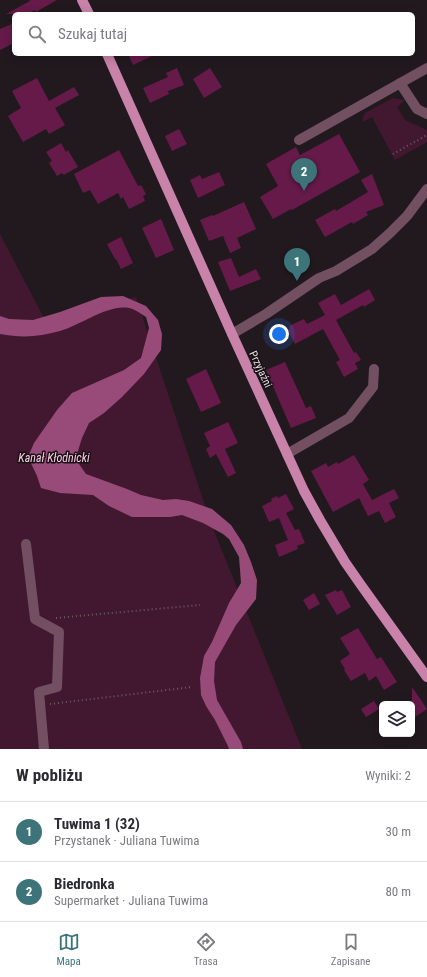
<!DOCTYPE html>
<html lang="pl">
<meta charset="utf-8">
<style>
:root{--surface:#fff;--page:#f2f2f3;--text:#2b2b33;--muted:#7c7c81;--line:#e1e1e2;--accent:#3d7479}
body{margin:0;font-family:"Roboto Condensed",sans-serif;background:var(--page);color:var(--text)}
.controls{position:absolute;right:12px;bottom:12px;display:grid;overflow:hidden;border-radius:6px;box-shadow:0 2px 10px #0003}
.controls button{width:36px;height:36px;display:grid;place-items:center;padding:0;border:0;border-bottom:1px solid var(--line);background:var(--surface);color:var(--text);font:20px sans-serif}
.you{position:absolute;left:279px;top:334px;width:14px;height:14px;margin:-10px;border:3px solid #fff;border-radius:50%;background:#1a73e8;box-shadow:0 0 0 6px #1a73e833}
.badge{display:grid;place-items:center;width:26px;height:26px;border-radius:50%;background:var(--accent);color:#fff;font-size:13px;font-weight:700}
.pin{position:absolute;translate:-50% -33px;filter:drop-shadow(0 1px 2px #0008)}
.pin::after{content:'';position:absolute;top:21px;width:14px;height:12px;background:inherit;clip-path:polygon(0 0,100% 0,50% 100%)}
.list{margin:0;padding:0;list-style:none}
h2{display:flex;justify-content:space-between;align-items:center;height:52px;margin:0;padding:0 16px;font-size:17px}
h2 small{font-size:13px;font-weight:400;color:var(--muted)}
.list li{display:grid;grid-template-columns:26px 1fr auto;gap:12px;align-items:center;box-sizing:border-box;height:60px;padding:0 16px;border-top:1px solid var(--line)}
.list b{display:block;font-size:15px;white-space:nowrap}
.list p{margin:0;font-size:13px;white-space:nowrap;color:var(--muted)}
.list em{font-size:13px;font-style:normal;color:var(--muted)}
.icon{flex:none;width:22px;height:22px;fill:none;stroke:currentColor;stroke-width:2;stroke-linecap:round;stroke-linejoin:round}
.map{position:relative;flex:none;width:427px;height:749px;overflow:hidden}
.search{position:absolute;background:var(--surface);box-shadow:0 2px 10px #0003;left:12px;right:12px;top:12px;height:44px;display:flex;align-items:center;gap:10px;box-sizing:border-box;padding:0 14px;border-radius:6px;color:var(--muted);font-size:15px}
.sheet{height:172px;background:var(--surface)}
nav{display:flex;justify-content:space-around;align-items:center;box-sizing:border-box;height:56px;border-top:1px solid var(--line);background:var(--surface);font-size:11px;color:var(--muted)}
nav a{display:grid;justify-items:center;gap:2px}
nav .on{color:var(--accent)}
.map>svg:first-child{display:block}
.green{fill:#421831}
.water{fill:#984a78}
.building{fill:#651a49}
.lines{fill:none;stroke-linecap:round;stroke-linejoin:round}
.path{stroke:#675f63;stroke-width:2;stroke-dasharray:1 3;stroke-linecap:butt}
.minor{stroke:#725062;stroke-width:10}
.major{stroke:#c982a9;stroke-width:10}
.labels{text-anchor:middle;stroke-width:3;stroke-linejoin:round;paint-order:stroke}
.street-label{font-size:11px;fill:#e7e1e4;stroke:#181014}
.water-label{font-size:12px;font-style:italic;fill:#fbcde5;stroke:#181014}
</style>
<div class="map">
<svg width="427" height="749" viewBox="0 0 427 749">
<rect width="100%" height="100%" fill="#22191e"/>
<path class="green" d="M393 98 405 100 397 107 405 120 427 130V142L395 160 372 117 363 122C362 118 363 116 365 113Z
M0 234 45 320 136 297 210 521 302 749H0Z"/>
<path class="water" d="M123 296 146 306 158 320 162 334 161 350 144 374 122 397 104 413 89 423 82 438 77 454 79 464 86 474 127 489 141 495 163 500 176 499 189 501 212 509 231 525 244 545 251 562 257 580 256 599 236 625 215 662 214 681 217 700 241 742 243 749H229L228 746 215 720 206 706 201 695 200 678 204 656 212 642 229 603 241 583 239 557 229 539 223 534 203 523 182 515 170 517H132L109 506 93 495 60 493 41 488 37 476 28 457 34 443 57 410 72 393 124 370 141 358 149 328 146 317C141 314 135 309 129 308 108 304 81 325 60 331 39 337 22 338 0 334V316L9 319 33 320 60 312 101 297Z"/>
<path class="building" d="M29 0H57L36 12 35 10 27 14H6L30 1Z
M14 23V43L0 50V29Z
M128 54H156L133 65Z
M177 68 184 85 168 91 169 94 150 103 143 88 168 77 166 73Z
M210 68 222 87 204 98 193 79Z
M37 78 49 101 74 87 79 95 55 108 65 125 49 134 46 129 23 142 8 116 21 108 12 91Z
M179 129 187 144 172 151 165 136Z
M339 134 360 172 292 210 291 209 273 219 260 197 278 186 266 164 296 147 300 155Z
M61 143 66 152 68 150 78 167 64 175 62 173 57 176 49 163 52 161 46 152Z
M119 150 138 186 141 185 146 194 143 196 145 201 129 209 123 197 121 199 118 193 98 204 90 190 83 193 74 174Z
M219 172 225 185 198 198 190 180 200 175 202 179Z
M372 174 384 205 366 212 368 215 353 224 352 222 325 237 315 220 335 209 336 211 368 192 361 180Z
M244 202 256 229 237 238 241 248 230 253 223 236 209 241 200 220 212 215 213 216Z
M161 219 174 250 156 258 142 228Z
M121 237 133 263 121 269 116 259H115L107 244Z
M231 258 239 277 256 269 261 279 230 291 218 262Z
M369 289 375 300 364 307 363 305 336 320 354 353 356 352 361 360 355 363 358 369 344 377 336 362 340 360 323 329 295 344 288 330 290 328 289 326 304 319 307 324 325 315 318 303 335 294 341 305Z
M285 362 306 408 311 406 316 418 291 428 266 370Z
M206 369 221 403 201 412 186 379Z
M228 422 238 443 225 449 236 473 228 477 216 454 210 458 206 449 210 446 204 433Z
M354 455 369 480 363 484 372 500 394 489 399 498 389 503 396 517 385 523 379 511 368 516 359 498 333 512 311 471 326 463 328 467 337 462 338 464Z
M286 494 294 509 286 513 295 530 299 529 305 543 297 546 298 549 279 557 275 545 288 540 279 518 269 522 262 506 272 501 271 499 277 496 278 498Z
M336 590 337 592 342 590 351 607 337 615 325 595Z
M314 593 320 604 309 610 303 600Z
M358 628 377 659 381 657 397 682 384 690 376 676 369 681 365 673 351 681 344 670 345 669 340 661 350 654 340 638Z
M412 687 427 709 412 719Z
M374 701 379 709 366 717 361 709Z"/>
<g class="lines">
<path class="path" d="M393 154 427 135
M56 618 200 605
M50 704 192 687"/>
<path class="minor" d="M400 83 417 109 427 114
M299 140 427 68
M232 334 266 314 319 278 336 271 372 249 390 233 407 216 427 189
M287 454 349 418 373 387 374 369
M26 544 35 619 59 632 57 687 39 692 44 749"/>
<path class="major" d="M82 0 89 14
M107 54 232 334 304 491 320 520 345 562 361 585 427 677"/>
</g>
<g class="labels">
<g class="street-label">
<text transform="translate(261 369) rotate(65)" y="4">Przyjaźni</text>
</g>
<g class="water-label">
<text x="54" y="462">Kanał Kłodnicki</text>
</g>
</g>
</svg>
<div class="controls">
<button><svg class="icon" aria-label="layers" viewBox="0 0 24 24"><path d="M12 4l9 5-9 5-9-5zM3 14l9 5 9-5"/></svg></button>
</div>
<div class="you"></div>
<div class="pin badge" style="left:297px;top:281px">1</div>
<div class="pin badge" style="left:304px;top:191px">2</div>
<div class="search"><svg class="icon" aria-label="search" viewBox="0 0 24 24"><circle cx="10" cy="10" r="6"/><path d="M15 15l6 6"/></svg>Szukaj tutaj</div>
</div>
<section class="sheet">
<h2>W pobliżu<small>Wyniki: 2</small></h2>
<ul class="list">
<li><span class="badge">1</span><div><b>Tuwima 1 (32)</b><p>Przystanek · Juliana Tuwima</p></div><em>30 m</em></li>
<li><span class="badge">2</span><div><b>Biedronka</b><p>Supermarket · Juliana Tuwima</p></div><em>80 m</em></li>
</ul>
</section>
<nav>
<a class="on"><svg class="icon" aria-label="map" viewBox="0 0 24 24"><path d="M3 6l6-2 6 2 6-2v14l-6 2-6-2-6 2zM9 4v14M15 6v14"/></svg>Mapa</a>
<a><svg class="icon" aria-label="directions" viewBox="0 0 24 24"><path d="M12 3l9 9-9 9-9-9zM9 14v-3h6M13 9l2 2-2 2"/></svg>Trasa</a>
<a><svg class="icon" aria-label="saved" viewBox="0 0 24 24"><path d="M7 4h10v16l-5-4-5 4z"/></svg>Zapisane</a>
</nav>
